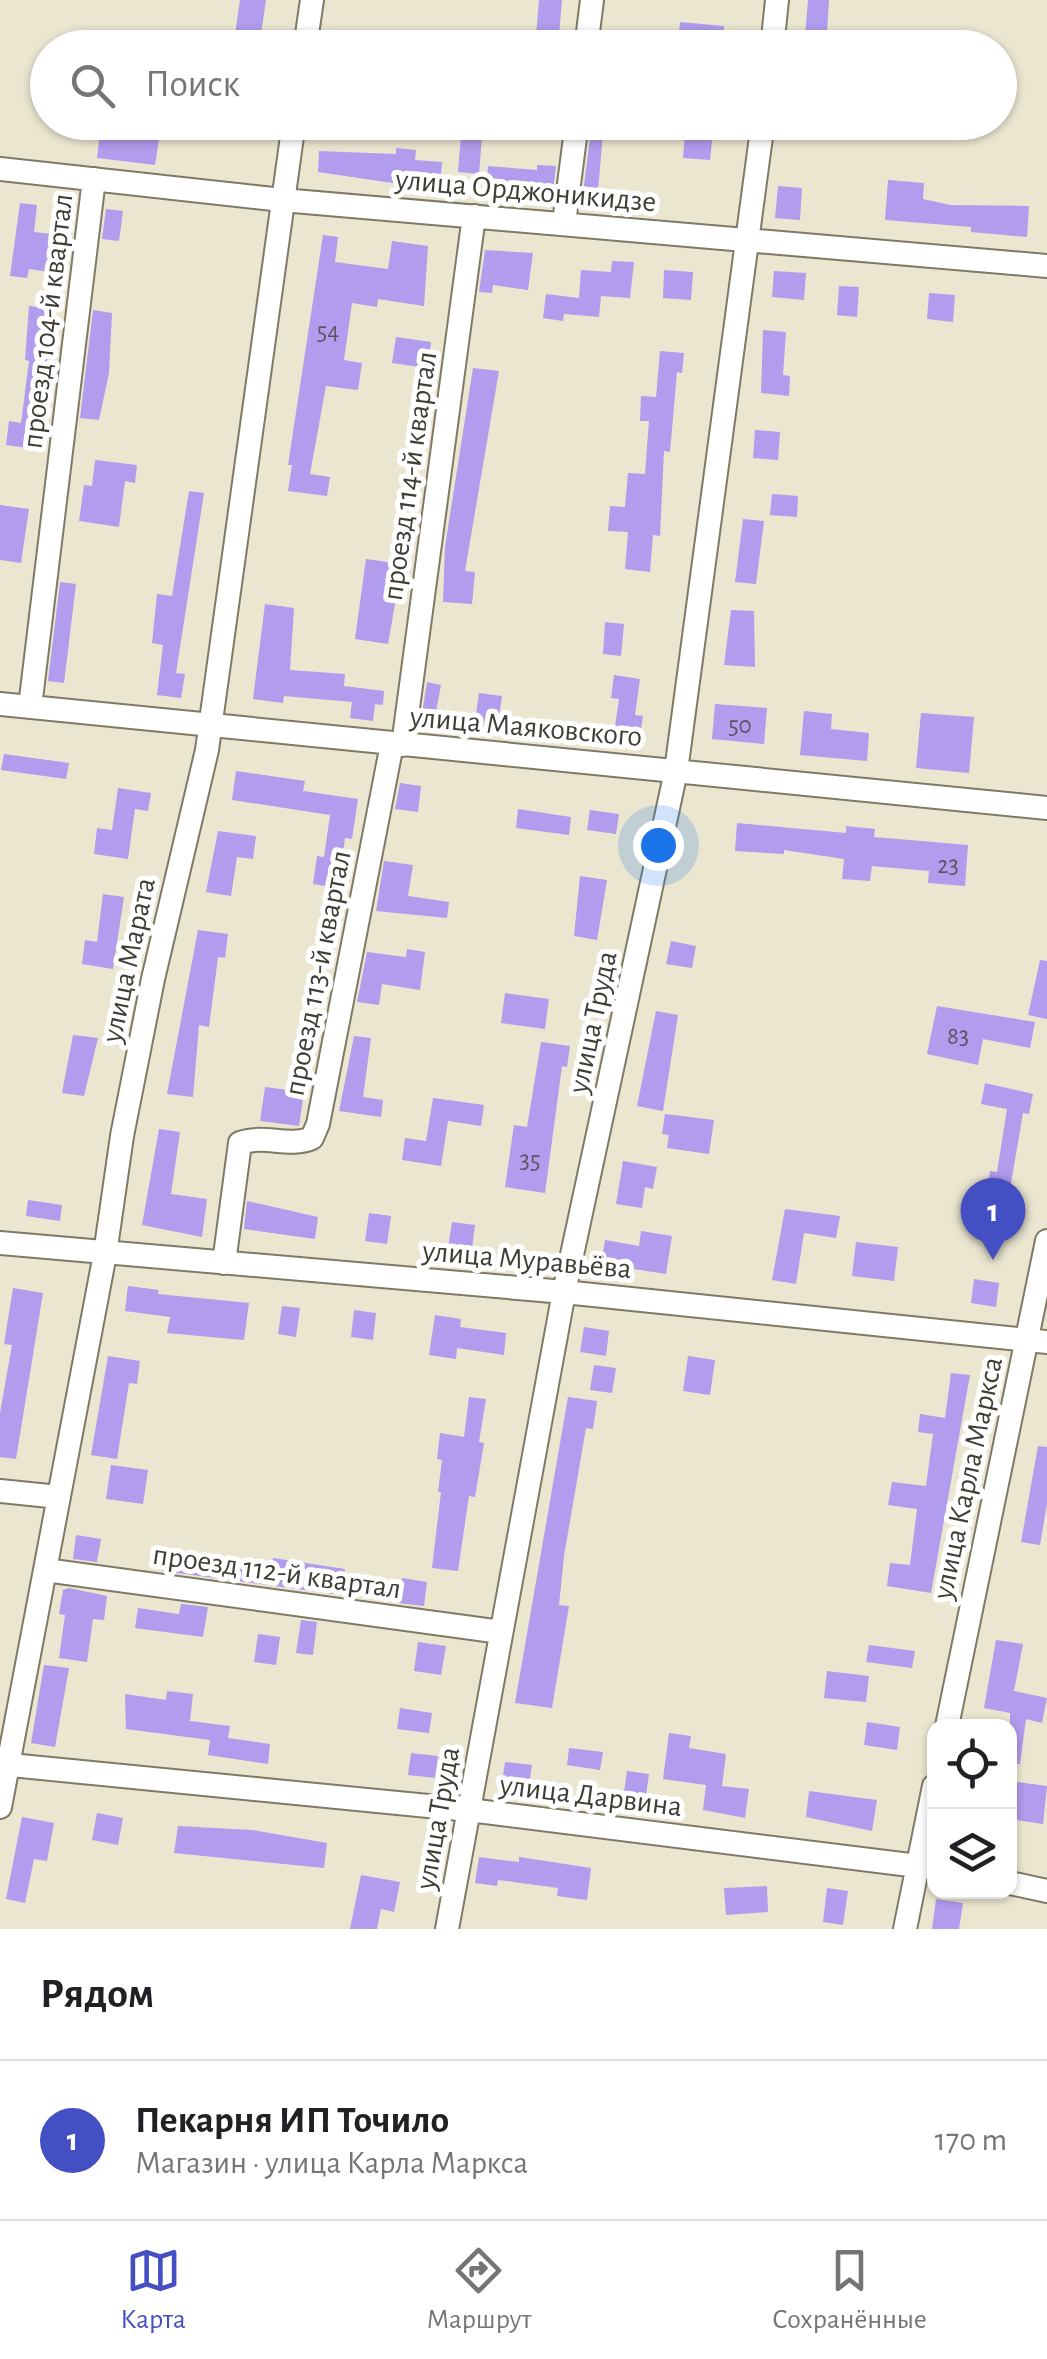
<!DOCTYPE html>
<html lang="ru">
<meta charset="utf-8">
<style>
:root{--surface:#fff;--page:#f6f6f6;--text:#202124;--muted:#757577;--line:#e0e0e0;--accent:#444fc4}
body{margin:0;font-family:"Alegreya Sans",sans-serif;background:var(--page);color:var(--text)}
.controls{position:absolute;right:30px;bottom:30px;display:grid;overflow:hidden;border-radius:20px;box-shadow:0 2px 8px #0004}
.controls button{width:90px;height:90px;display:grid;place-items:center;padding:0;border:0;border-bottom:2px solid var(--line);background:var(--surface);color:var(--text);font:50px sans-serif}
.you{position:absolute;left:658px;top:845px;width:35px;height:35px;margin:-25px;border:8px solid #fff;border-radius:50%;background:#1a73e8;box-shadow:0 0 0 15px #1a73e833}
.badge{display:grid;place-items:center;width:65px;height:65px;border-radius:50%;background:var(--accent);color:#fff;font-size:32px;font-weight:700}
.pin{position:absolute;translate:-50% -82px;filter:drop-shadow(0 2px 5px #0008)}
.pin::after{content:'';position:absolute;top:52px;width:35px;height:30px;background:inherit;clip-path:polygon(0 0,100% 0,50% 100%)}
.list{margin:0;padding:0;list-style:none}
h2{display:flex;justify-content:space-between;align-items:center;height:130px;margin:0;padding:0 40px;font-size:42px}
h2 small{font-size:32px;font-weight:400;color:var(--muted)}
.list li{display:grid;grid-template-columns:65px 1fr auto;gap:30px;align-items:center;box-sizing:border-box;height:160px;padding:0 40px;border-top:2px solid var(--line)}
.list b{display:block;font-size:38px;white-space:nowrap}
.list p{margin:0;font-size:32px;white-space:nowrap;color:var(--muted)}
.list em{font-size:32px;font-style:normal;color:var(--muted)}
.icon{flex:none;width:55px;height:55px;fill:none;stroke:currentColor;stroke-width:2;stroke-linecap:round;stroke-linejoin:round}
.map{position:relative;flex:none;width:1047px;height:1929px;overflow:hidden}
.search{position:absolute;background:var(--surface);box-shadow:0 2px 8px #0004;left:30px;right:30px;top:30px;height:110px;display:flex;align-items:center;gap:25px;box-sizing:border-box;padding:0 35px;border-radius:55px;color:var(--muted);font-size:38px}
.sheet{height:290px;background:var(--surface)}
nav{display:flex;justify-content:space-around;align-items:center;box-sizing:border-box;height:140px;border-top:2px solid var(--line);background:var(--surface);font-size:28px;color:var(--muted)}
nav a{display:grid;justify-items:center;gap:5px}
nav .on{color:var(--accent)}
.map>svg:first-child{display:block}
.building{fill:#b19ced}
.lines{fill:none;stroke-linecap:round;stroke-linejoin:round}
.street-casing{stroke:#7f7a66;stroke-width:26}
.street{stroke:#fff;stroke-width:22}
.labels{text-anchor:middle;stroke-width:10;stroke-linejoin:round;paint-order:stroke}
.number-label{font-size:25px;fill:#5c5562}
.street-label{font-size:30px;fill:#3f3d34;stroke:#fff}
</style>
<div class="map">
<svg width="1047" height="1929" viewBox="0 0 1047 1929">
<rect width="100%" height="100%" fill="#ebe6d0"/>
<path class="building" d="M240 0H266L259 48H233Z
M539 0H562L558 48H535Z
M808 0H829L826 48H804Z
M680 22 724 26 723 48 678 45Z
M592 122H604L597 202 582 201Z
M685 130 713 132 710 160 683 158Z
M143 131 160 133 155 165 97 158 100 132 142 138Z
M461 135 482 137 479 174 458 172Z
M396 148 416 150 415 160 442 162 440 190 318 172 319 151 396 154Z
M537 165 556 166 552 198 486 194 488 166 537 170Z
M888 180 924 183 923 199 950 205 1029 206 1027 237 971 232V227L885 220Z
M778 186 802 188 800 220 775 218Z
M20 203 37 205 34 232 61 235 56 273 29 269 27 278 10 276Z
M106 209 123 211 119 241 102 239Z
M323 235 338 237 335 262 388 269 392 241 428 246 424 306 378 299 377 307 352 303 344 360 362 363 358 390 326 386 310 474 330 477 327 496 288 491 292 465H288Z
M485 250 533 253 528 290 493 285 492 293 479 292Z
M612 261 634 262 630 298 601 296 599 317 564 314 563 321 543 318 546 294 579 298 581 270 611 272Z
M664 270 693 272 691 300 663 298Z
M774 271 806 273 804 300 772 297Z
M839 286 859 287 857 317 837 315Z
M929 293 955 295 953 322 927 319Z
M29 306 54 309 35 449 6 445 9 421 21 423 29 361 25 360Z
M93 310 112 313 109 373 99 420 80 418Z
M763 330 786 332 783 375 790 376 789 396 761 393Z
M396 337 431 342 428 368 392 363Z
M660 351 684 353 682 373 677 372 670 452 664 451 660 536 653 535 650 572 625 569 628 532 608 531 610 506 625 507 628 473 645 474 649 421H640L641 396 656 397Z
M473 368 499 371 465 571 475 572 472 604 443 602 445 547Z
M755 430 780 432 778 460 753 458Z
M95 460 137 465 135 483 125 481 119 527 79 521 84 485 92 486Z
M189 491 204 493 176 673 185 674 181 698 157 695 163 645 152 643 157 594 172 596Z
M772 494 798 496 797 517 770 515Z
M0 505 29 509 21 563 0 560Z
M743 519 764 521 756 584 735 582Z
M366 559 402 564 388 644 355 639Z
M60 582 76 584 64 683 48 681Z
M265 604 294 608 290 670 345 674 344 686 384 691 383 705 375 704 373 721 350 718 352 702 284 696 283 703 253 699Z
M731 610 754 611 755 667 724 665Z
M605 622 624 624 621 656 603 654Z
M614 675 640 679 635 715 643 716 640 736 614 733 619 699 611 698Z
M427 682 441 685 434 723 421 720Z
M479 693 502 696 497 732 474 728Z
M715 704 767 708 764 744 712 739Z
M804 711 832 714 831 729 869 733 867 761 800 755Z
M921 713 974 717 969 773 916 768Z
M4 754 69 763 66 779 1 770Z
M236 771 305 781 303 791 358 799 352 839 345 838 338 888 313 884 317 856 324 857 330 815 232 800Z
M400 783 421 786 418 812 395 809Z
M118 788 151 793 148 811 135 809 128 859 94 854 97 828 112 830Z
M518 809 571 817 569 835 516 828Z
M590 810 619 814 616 834 587 830Z
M737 823 846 833V826L875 829 874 837 968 845 965 886 928 883 929 871 872 866 870 881 842 879 844 859 784 850V854L735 851Z
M218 831 256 836 253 859 237 857 231 896 206 892Z
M384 861 413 865 408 896 449 902 447 918 376 911Z
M580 876 607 880 597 940 574 936Z
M103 894 124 897 113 969 82 964 85 940 97 942Z
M198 930 228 934 225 958 218 957 209 1027 199 1025 193 1097 167 1094Z
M671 941 696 946 692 968 666 964Z
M407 949 425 952 420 990 382 984 379 1005 357 1002 367 952 406 957Z
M1040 960 1047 961V1019L1028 1015Z
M505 993 549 999 545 1029 501 1023Z
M937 1006 1035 1022 1030 1048 983 1039 978 1065 927 1054Z
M656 1011 678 1015 663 1111 637 1106Z
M73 1035 98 1038 84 1096 62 1093Z
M354 1036 371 1038 363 1097 383 1100 381 1117 339 1111Z
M541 1042 570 1046 567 1067 562 1066 545 1193 505 1187 514 1125 527 1127Z
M985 1083 1033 1094 1029 1114 1023 1113 1003 1230 972 1224 975 1208 984 1210 990 1171 997 1172 1007 1109 981 1104Z
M265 1087 304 1092 299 1126 260 1121Z
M433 1098 484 1105 481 1126 448 1121 441 1166 402 1160 405 1138 426 1141Z
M665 1114 714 1120 709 1154 667 1148 669 1135 662 1134Z
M159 1129 180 1132 171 1194 207 1199 202 1237 142 1225Z
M623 1161 657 1167 653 1189 645 1187 642 1208 616 1204Z
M28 1200 62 1205 60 1221 26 1216Z
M247 1201 318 1217 315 1239 244 1229Z
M785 1209 840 1216 836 1238 804 1233 796 1284 772 1280Z
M369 1213 391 1216 387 1244 365 1241Z
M452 1222 475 1225 471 1257 447 1254Z
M641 1231 672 1236 666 1274 601 1264 605 1240 639 1246Z
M856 1242 898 1247 894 1281 852 1276Z
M974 1279 999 1283 996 1307 971 1303Z
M128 1286 159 1290 158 1294 249 1303 244 1340 167 1333 170 1317 125 1311Z
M13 1288 43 1293 16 1459 0 1457V1413L12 1345 4 1344Z
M282 1306 300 1308 296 1337 278 1334Z
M354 1310 376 1313 373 1340 351 1337Z
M435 1315 461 1319 460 1327 506 1333 504 1355 457 1348 456 1359 429 1355Z
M584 1327 609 1331 606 1356 580 1352Z
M108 1356 140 1361 137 1384 129 1383 117 1459 91 1455Z
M688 1356 715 1360 710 1395 683 1391Z
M594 1365 616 1368 612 1393 590 1390Z
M951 1373 970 1375 931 1593 887 1586 890 1563 910 1565 917 1509 888 1505 892 1482 926 1486 933 1434 918 1432 920 1414 945 1418Z
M469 1397 486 1399 479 1442 484 1443 475 1497 469 1496 458 1571 432 1568 441 1492H438L442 1460 437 1459 440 1433 464 1437Z
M568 1397 597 1401 593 1429 586 1428 564 1556 559 1605 569 1606 552 1708 515 1703Z
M1038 1446 1047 1447V1504L1040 1545 1021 1542Z
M111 1465 148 1470 143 1504 106 1499Z
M76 1535 101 1539 97 1562 73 1559Z
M164 1551 242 1562 272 1564 273 1558 345 1569 342 1595 162 1571Z
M402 1578 427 1582 424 1606 398 1603Z
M69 1588 107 1596 104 1620 93 1619 87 1662 59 1658 65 1615 59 1614 63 1590Z
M181 1604 208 1607 203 1637 135 1628 138 1608 179 1614Z
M301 1620 317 1622 313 1655 296 1653Z
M258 1634 280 1637 276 1665 254 1662Z
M996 1640 1023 1644 1014 1691 1047 1698 1042 1723 1026 1719 1020 1764H1010V1713L984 1708Z
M418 1642 446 1646 441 1675 414 1671Z
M869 1645 915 1651 912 1668 866 1662Z
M44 1665 69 1668 55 1747 31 1743Z
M827 1671 869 1676 866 1702 824 1698Z
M167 1691 193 1694 190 1721 230 1726 228 1738 270 1744 268 1764 208 1755 210 1740 126 1729 125 1694 166 1700Z
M400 1708 432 1713 429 1733 397 1729Z
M867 1722 900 1727 897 1750 864 1745Z
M669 1733 691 1736 689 1748 726 1754 722 1786 749 1789 745 1818 703 1810 706 1785 663 1779Z
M569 1748 603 1752 600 1770 567 1765Z
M411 1753 438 1756 435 1778 408 1775Z
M505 1762 532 1765 529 1786 502 1783Z
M627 1771 649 1774 645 1802 623 1799Z
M1010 1781 1047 1786 1043 1824 1010 1819Z
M809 1791 877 1800 872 1831 806 1817Z
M97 1813 123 1818 118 1845 92 1840Z
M22 1817 54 1823 47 1861 34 1859 25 1903 6 1899Z
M178 1826 252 1830 327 1843 324 1868 174 1853Z
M479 1857 519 1862V1857L591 1868 587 1900 557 1896 558 1888 498 1880 497 1886 475 1883Z
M361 1875 400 1882 394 1912 381 1909 377 1929H350Z
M767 1886 768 1912 726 1915 724 1888Z
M827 1888 848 1891 843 1925 823 1922Z
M936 1899 963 1903 959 1929H932Z"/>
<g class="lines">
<g class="street-casing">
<path id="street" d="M305 48 312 0
M586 48 592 0
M772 48 777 0
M0 169 282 200 1047 266
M564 223 577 122
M0 704 1047 808
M30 707 94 179
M403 745 474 216
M0 1243 564 1292 1047 1342
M224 1263 240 1143C264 1134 289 1148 312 1138L318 1124 392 744
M0 1491 59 1497
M45 1570 501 1632
M947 1726 1047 1241
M0 1764 469 1810 934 1868
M0 1807 105 1254 122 1136 153 979 207 750 294 122
M1010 1883 1047 1891
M447 1929 564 1292 676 771 763 122
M905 1929 934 1786"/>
</g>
<use href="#street" class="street"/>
</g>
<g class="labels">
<g class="number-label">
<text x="328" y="339">54</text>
<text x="740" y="733">50</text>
<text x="948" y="873">23</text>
<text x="958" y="1044">83</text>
<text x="530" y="1168">35</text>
</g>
<g class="street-label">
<text transform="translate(526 190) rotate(5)" y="10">улица Орджоникидзе</text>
<text transform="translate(47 321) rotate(-83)" y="10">проезд 104-й квартал</text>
<text transform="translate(409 476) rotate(-82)" y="10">проезд 114-й квартал</text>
<text transform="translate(526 726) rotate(5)" y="10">улица Маяковского</text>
<text transform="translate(128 960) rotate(-78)" y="10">улица Марата</text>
<text transform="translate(317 973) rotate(-79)" y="10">проезд 113-й квартал</text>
<text transform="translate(592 1022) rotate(-78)" y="10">улица Труда</text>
<text transform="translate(527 1259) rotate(5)" y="10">улица Муравьёва</text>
<text transform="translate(967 1478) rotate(-78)" y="10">улица Карла Маркса</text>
<text transform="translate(277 1571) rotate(8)" y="10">проезд 112-й квартал</text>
<text transform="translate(591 1795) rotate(7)" y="10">улица Дарвина</text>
<text transform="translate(437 1818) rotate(-80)" y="10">улица Труда</text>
</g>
</g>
</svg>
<div class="controls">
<button><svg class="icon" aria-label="locate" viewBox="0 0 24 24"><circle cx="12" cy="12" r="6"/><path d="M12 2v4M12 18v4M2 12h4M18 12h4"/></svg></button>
<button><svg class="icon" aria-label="layers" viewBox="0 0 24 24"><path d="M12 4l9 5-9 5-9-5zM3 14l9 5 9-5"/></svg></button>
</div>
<div class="you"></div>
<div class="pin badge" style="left:993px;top:1260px">1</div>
<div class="search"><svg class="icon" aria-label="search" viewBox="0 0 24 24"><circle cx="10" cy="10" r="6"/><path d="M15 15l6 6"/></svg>Поиск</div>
</div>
<section class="sheet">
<h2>Рядом<small></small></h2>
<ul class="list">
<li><span class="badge">1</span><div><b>Пекарня ИП Точило</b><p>Магазин · улица Карла Маркса</p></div><em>170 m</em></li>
</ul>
</section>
<nav>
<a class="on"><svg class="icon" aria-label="map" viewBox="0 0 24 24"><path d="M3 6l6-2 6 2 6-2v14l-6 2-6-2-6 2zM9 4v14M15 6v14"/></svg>Карта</a>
<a><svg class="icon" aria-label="directions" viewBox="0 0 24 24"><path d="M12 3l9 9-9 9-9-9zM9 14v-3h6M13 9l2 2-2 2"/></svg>Маршрут</a>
<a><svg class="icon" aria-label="saved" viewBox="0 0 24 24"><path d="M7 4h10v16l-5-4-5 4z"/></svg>Сохранённые</a>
</nav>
